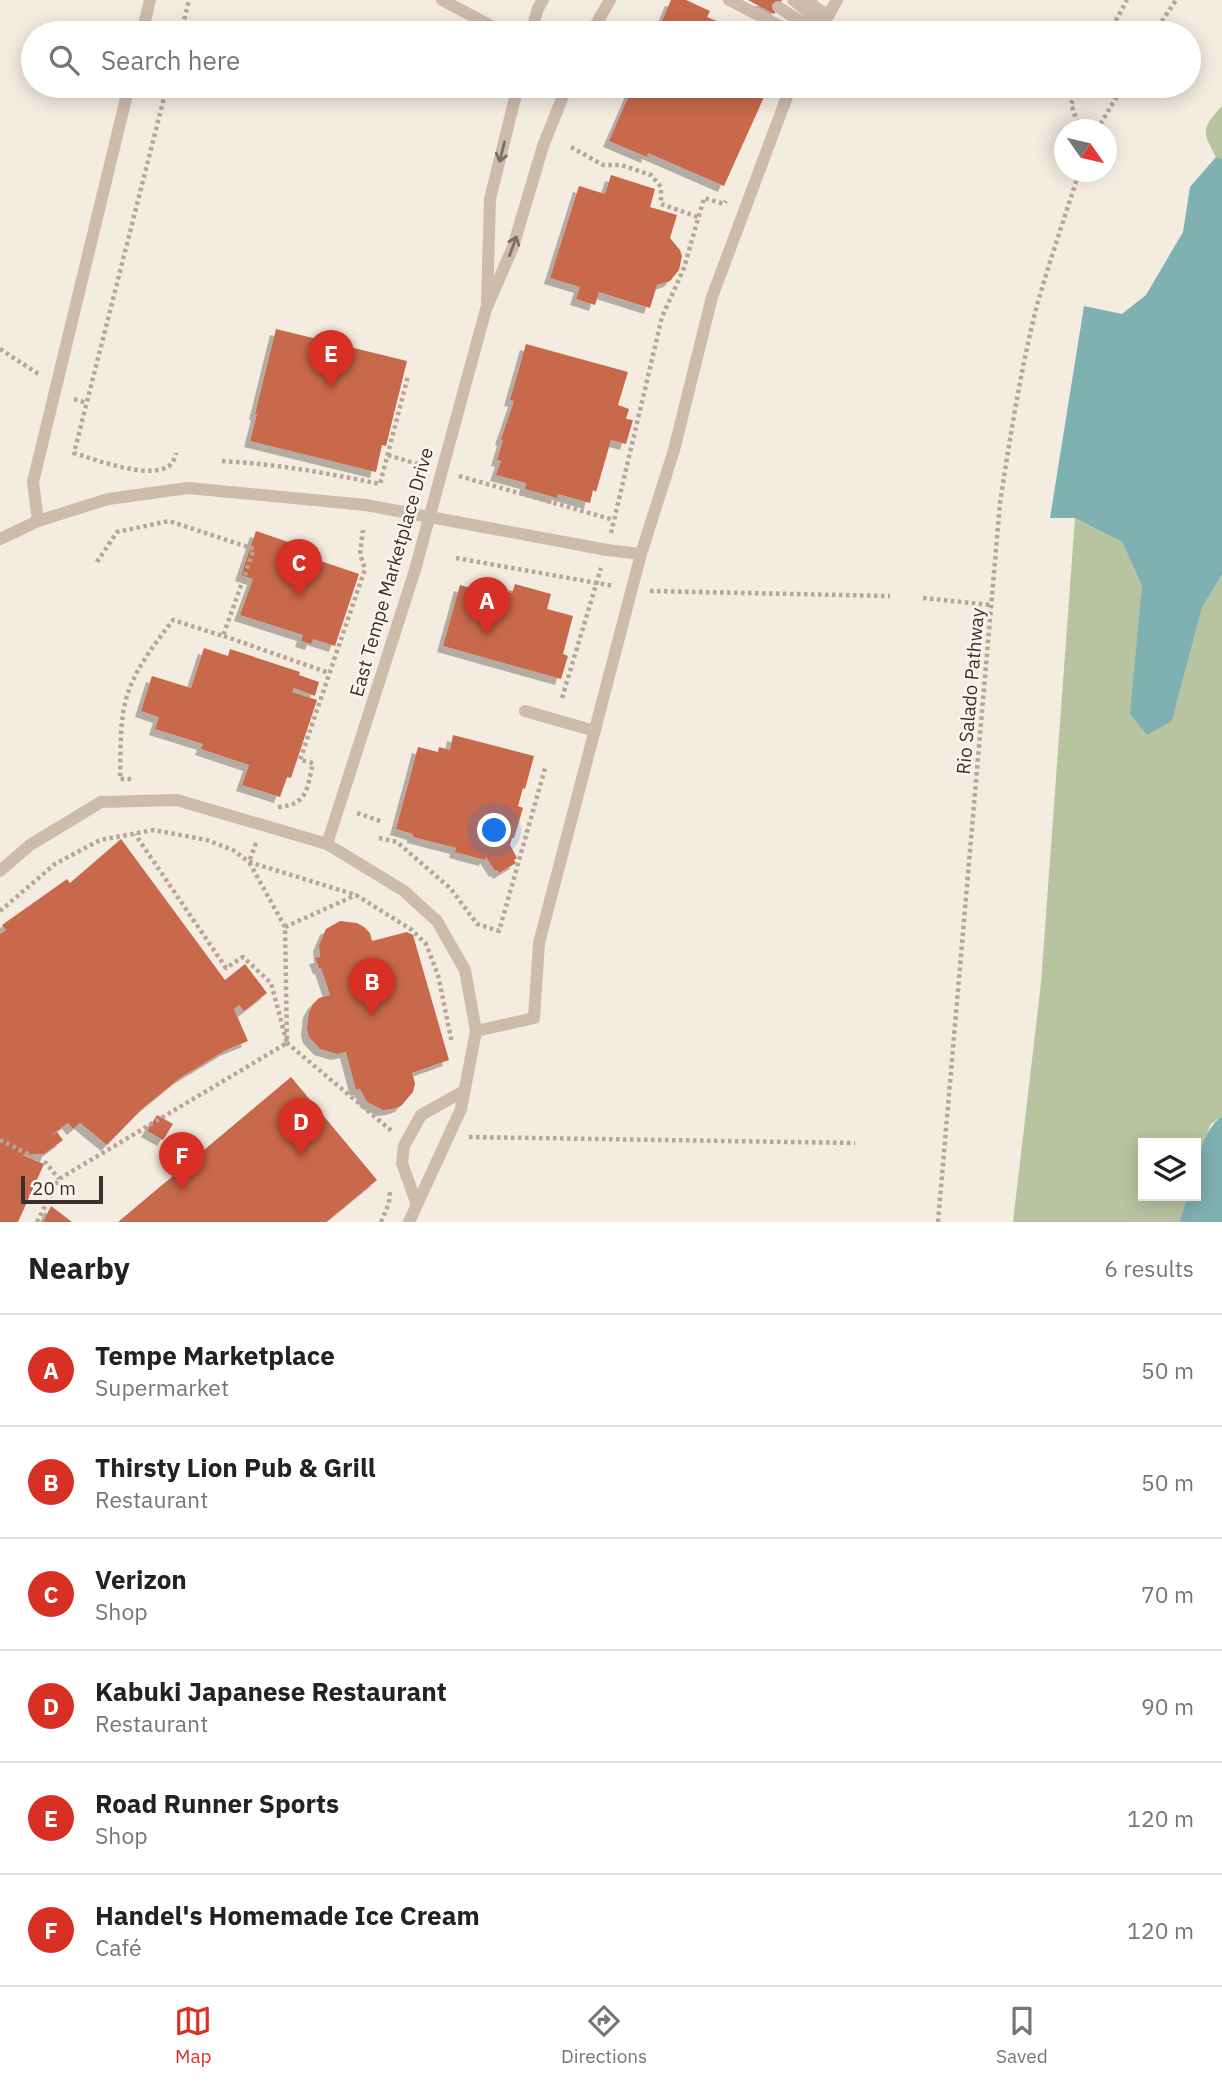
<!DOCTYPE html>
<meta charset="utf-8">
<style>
:root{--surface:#fff;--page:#f2f2f2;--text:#222;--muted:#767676;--line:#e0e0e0;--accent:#d93025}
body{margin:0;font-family:"IBM Plex Sans",sans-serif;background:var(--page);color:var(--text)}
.controls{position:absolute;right:21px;bottom:21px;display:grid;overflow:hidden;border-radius:0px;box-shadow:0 4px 18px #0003}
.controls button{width:63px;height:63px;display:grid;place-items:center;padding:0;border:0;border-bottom:2px solid var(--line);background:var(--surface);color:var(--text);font:35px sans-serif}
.compass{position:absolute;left:1054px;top:119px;width:63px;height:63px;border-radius:50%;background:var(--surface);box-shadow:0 4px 18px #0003;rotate:124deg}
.scale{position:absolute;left:21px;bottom:18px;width:82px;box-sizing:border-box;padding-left:7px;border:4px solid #3b302b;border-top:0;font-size:19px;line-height:24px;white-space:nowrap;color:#3b302b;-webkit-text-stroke:5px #fbf5ee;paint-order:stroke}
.you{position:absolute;left:495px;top:831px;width:24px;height:24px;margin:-18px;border:5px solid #fff;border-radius:50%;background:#1a73e8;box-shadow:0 0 0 10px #1a73e833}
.badge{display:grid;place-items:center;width:46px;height:46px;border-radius:50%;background:var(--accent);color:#fff;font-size:23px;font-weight:700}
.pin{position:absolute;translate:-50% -58px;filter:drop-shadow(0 2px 4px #0008)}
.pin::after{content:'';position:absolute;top:37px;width:24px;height:21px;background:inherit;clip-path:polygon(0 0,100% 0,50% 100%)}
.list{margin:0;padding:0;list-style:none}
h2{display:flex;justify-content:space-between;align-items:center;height:91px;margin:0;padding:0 28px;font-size:30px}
h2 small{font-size:23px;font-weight:400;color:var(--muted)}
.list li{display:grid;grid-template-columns:46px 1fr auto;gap:21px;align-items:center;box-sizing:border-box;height:112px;padding:0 28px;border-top:2px solid var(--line)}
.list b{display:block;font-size:26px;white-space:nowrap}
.list p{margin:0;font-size:23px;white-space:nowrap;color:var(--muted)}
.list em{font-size:23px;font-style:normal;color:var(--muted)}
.icon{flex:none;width:38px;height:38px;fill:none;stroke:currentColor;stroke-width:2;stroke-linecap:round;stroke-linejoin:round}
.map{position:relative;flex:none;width:1222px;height:1222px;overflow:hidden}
.search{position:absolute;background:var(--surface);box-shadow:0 4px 18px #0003;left:21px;right:21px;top:21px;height:77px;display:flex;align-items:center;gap:18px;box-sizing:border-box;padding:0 24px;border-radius:38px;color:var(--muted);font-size:26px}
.sheet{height:763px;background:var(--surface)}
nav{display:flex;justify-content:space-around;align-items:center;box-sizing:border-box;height:98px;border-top:2px solid var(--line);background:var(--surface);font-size:19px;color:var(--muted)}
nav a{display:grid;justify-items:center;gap:4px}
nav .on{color:var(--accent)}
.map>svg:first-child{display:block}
.green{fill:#b8c4a0}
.water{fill:#7fb0b2}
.building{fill:#c8694b;filter:url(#shadow)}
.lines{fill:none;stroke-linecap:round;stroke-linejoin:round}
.path{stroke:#b9a596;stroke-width:4.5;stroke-dasharray:3.5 3.5;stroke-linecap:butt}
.lane{stroke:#cdbbac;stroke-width:12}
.oneway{stroke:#7d6f65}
.labels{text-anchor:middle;stroke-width:5;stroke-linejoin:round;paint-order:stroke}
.street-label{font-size:19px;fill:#3b302b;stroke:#fbf5ee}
</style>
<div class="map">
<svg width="1222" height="1222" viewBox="0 0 1222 1222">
<defs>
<filter id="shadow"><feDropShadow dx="-6" dy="6" stdDeviation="0" flood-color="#0004"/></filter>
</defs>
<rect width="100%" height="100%" fill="#f4ebe1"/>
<path class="green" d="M1222 106V159L1216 157C1202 131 1201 129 1222 106Z
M1075 518 1122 542 1142 586 1138 647 1172 721 1202 608 1222 574V1116L1210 1125 1196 1170V1143H1143V1196H1188L1179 1222H1013L1041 983Z"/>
<path class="water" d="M1216 157 1222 159V574L1202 608 1172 721 1147 735 1130 714 1142 586 1122 542 1075 518H1050L1084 306 1122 314 1146 295 1183 232 1190 187Z
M1222 1116V1222H1179L1188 1196H1196C1196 1169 1199 1133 1222 1116Z"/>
<path class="building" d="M671 0H686L710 11 707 17 746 33H657Z
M748 0H782L774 14Z
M633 86H769L724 186 648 153 647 157 609 141Z
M611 175 655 189 650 207 677 215 670 238 680 250 682 256 679 270 670 281 657 285 650 308 599 292 595 305 576 299 580 287 550 278 579 186 605 194Z
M276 329 407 361 386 446 382 445 376 472 250 441 257 414H255Z
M526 344 628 372 618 405 629 409 626 419 633 420 626 444 611 440 596 492 593 490 590 503 558 494 557 498 525 489 526 483 496 475 501 461 497 460 503 440 501 439 514 401 510 400Z
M256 531 303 547 300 554 359 574 335 646 313 639 311 644 301 641 303 635 240 615 253 579 241 575Z
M515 584 551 594 547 609 573 616 563 654 568 656 561 679 443 646 460 585 488 593 490 587 512 593Z
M204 648 228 656 230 649 300 672 299 675 319 682 315 696 294 688 292 692 317 700 291 778 287 777 280 797 242 785 249 765 201 749 203 744 155 729 159 717 141 711 152 676 191 688Z
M453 735 534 756 525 789 523 788 518 806 523 808 514 838H512L510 845 517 858 514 860 516 863 499 873 497 870 495 871 486 857 485 860 455 852 456 848 413 837V834L396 829 418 747 438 752 439 747 450 750Z
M121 839 225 980 245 964 267 993 244 1011 239 1005 234 1009 248 1041 226 1050 180 1078 142 1109 107 1145 80 1123 73 1129 68 1123 50 1136 57 1132 63 1140 44 1154 22 1155 44 1164 18 1222H0V934L6 930 2 925 67 879 70 883Z
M340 921 357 923 364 927 370 933 372 941 407 932 413 935 449 1060 412 1073 415 1083 413 1092 401 1106 392 1109 383 1110 367 1102 360 1089 356 1090 346 1052 337 1054 320 1049 309 1037 307 1029 309 1012 313 1004 319 998 330 995 321 968H319L315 958 320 957 319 945 326 929Z
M291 1077 377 1180 326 1222H118Z
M157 1115 173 1124 163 1140 147 1131Z
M51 1206 72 1222H43Z"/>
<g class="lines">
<path class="path" d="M181 33 189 0
M1109 33 1127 0
M1154 33 1176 0
M167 86 74 453C94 459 156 483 172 463 173 463 176 454 176 453
M1080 130 1071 104 1081 86
M1097 130 1123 86
M571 147 603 165H621L651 175 661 187V204L698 217
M0 349 40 375
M74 399 87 403
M388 455 424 466
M222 461C276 464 328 473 380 484L408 376
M459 476 614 520
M611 533 662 317 684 268 704 198 724 204 726 201
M456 558 614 586
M97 562 117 532 169 521 254 549 223 636 173 620C155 644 136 667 127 696 119 722 121 752 120 779H134
M650 591 890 596
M923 598 991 605
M224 636 329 673
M562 698 601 568
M278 807C308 805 307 788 313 763L300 760 365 569 360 554 363 530
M357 813 383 822
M379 838 397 842 451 889 477 924 499 931 546 765
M256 843 249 862 285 927 287 1043 393 1132
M0 911 55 864 100 840 154 830 207 840 233 850 249 862 356 895 412 930 426 944 438 975 452 1043
M285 927 356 895
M469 1137 855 1143
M0 1140 46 1163 59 1179
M37 1222 59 1179 287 1043 271 983 243 957 226 968 135 834
M381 1222 389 1203 390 1190
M938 1222 1000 503C1010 438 1020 373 1036 309 1049 262 1065 217 1079 172"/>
<path class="lane" d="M442 0 505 33
M729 0 794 33
M793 0 824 24
M809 0 816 8 829 15
M778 7 819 33
M820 30 837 0
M142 33 150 0
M531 33 538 8 543 0
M591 33 610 0
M487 302 490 199 518 86
M38 521 33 482 129 86
M0 539 38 521 108 499 188 488 366 505 607 550 641 554
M525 711 595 731
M327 844 415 570 486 309 513 247 543 146 567 86
M0 871 30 845 101 802 177 800 327 844 404 891 437 921 465 970 476 1031 461 1109 409 1222
M476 1031 534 1018 539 943 641 554 674 450 712 297 791 86
M417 1205 402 1163 404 1146 421 1115 464 1091"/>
</g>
<defs><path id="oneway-shaft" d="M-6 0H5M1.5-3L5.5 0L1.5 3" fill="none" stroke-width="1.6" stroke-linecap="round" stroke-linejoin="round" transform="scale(1.75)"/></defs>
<g class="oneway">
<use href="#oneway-shaft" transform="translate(502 152) rotate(104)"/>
<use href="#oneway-shaft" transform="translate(513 246) rotate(-70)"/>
</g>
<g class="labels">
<g class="street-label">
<text transform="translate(391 572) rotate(-74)" y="7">East Tempe Marketplace Drive</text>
<text transform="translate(970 691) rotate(-85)" y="7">Rio Salado Pathway</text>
</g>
</g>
</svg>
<div class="controls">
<button><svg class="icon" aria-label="layers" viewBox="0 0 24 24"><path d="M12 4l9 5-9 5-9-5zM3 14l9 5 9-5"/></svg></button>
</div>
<svg class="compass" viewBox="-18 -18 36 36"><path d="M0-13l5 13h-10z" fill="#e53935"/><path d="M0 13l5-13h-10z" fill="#767676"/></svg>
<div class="scale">20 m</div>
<div class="you"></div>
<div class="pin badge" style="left:487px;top:635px">A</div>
<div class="pin badge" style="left:372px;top:1016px">B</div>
<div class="pin badge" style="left:299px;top:597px">C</div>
<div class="pin badge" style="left:301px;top:1156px">D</div>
<div class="pin badge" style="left:331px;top:388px">E</div>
<div class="pin badge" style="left:182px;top:1190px">F</div>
<div class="search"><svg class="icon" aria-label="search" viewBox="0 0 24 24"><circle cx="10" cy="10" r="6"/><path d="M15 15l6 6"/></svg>Search here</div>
</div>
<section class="sheet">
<h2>Nearby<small>6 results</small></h2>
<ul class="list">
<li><span class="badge">A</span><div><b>Tempe Marketplace</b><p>Supermarket</p></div><em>50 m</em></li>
<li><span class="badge">B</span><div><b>Thirsty Lion Pub &amp; Grill</b><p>Restaurant</p></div><em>50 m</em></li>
<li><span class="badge">C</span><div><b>Verizon</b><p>Shop</p></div><em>70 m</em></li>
<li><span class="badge">D</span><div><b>Kabuki Japanese Restaurant</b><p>Restaurant</p></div><em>90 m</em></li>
<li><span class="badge">E</span><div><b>Road Runner Sports</b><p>Shop</p></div><em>120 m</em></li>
<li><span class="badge">F</span><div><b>Handel's Homemade Ice Cream</b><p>Café</p></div><em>120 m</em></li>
</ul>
</section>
<nav>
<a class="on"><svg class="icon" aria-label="map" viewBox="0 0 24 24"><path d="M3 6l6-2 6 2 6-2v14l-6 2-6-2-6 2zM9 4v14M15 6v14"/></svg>Map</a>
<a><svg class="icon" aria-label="directions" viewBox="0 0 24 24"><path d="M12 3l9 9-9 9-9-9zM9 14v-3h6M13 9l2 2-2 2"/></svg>Directions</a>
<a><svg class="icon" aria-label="saved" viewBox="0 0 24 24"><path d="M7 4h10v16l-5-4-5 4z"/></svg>Saved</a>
</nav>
